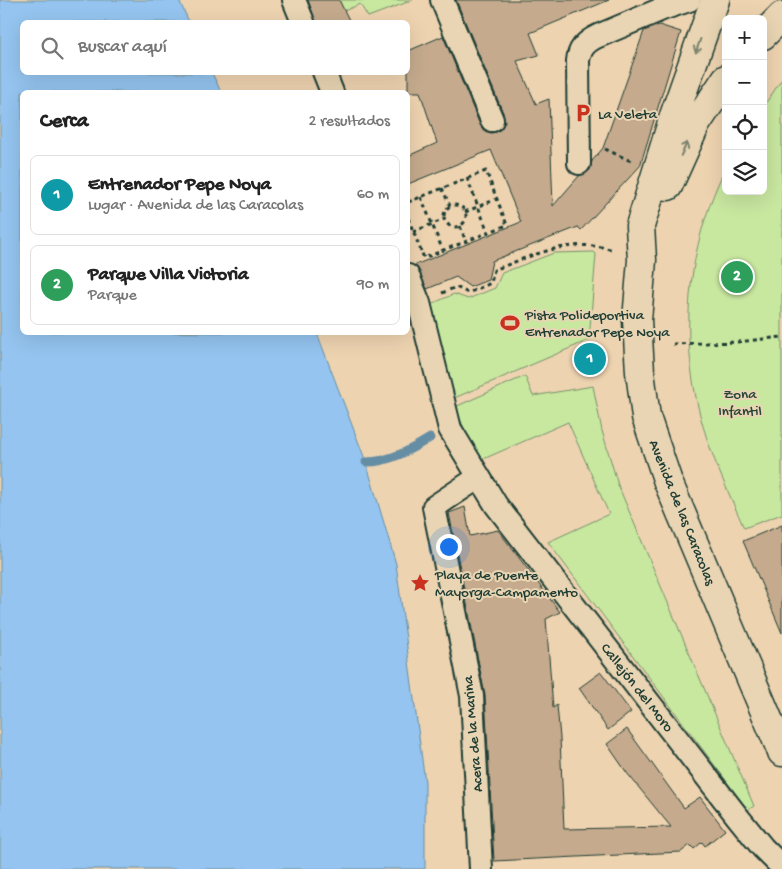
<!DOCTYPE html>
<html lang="es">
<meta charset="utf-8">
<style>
:root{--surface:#fff;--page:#f2f2f2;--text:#222;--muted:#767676;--line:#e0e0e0;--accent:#7c3aed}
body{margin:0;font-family:"Gochi Hand",sans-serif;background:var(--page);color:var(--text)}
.controls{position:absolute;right:15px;top:15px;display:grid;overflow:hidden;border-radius:8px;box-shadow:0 5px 20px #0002}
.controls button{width:45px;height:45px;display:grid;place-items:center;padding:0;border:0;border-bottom:1px solid var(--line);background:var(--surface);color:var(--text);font:25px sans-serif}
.you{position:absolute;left:448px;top:546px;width:18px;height:18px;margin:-12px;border:4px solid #fff;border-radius:50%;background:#1a73e8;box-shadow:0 0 0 8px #1a73e833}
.badge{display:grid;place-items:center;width:32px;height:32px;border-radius:50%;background:var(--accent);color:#fff;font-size:16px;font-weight:700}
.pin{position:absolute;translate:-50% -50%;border:2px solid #fff;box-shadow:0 1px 5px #0006}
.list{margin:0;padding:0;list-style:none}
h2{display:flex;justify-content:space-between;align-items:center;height:65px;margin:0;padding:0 20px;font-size:21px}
h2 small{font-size:16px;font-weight:400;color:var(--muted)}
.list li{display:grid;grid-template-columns:32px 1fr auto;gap:15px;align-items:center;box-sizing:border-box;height:80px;margin:0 10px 10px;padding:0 10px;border:1px solid var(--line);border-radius:8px}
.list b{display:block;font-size:19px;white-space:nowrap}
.list p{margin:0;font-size:16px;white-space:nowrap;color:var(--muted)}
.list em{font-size:16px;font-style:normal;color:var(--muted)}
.icon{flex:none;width:28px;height:28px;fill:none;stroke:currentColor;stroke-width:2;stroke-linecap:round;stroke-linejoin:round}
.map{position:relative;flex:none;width:782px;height:869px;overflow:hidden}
.search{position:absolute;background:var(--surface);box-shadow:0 5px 20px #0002;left:20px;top:20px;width:390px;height:55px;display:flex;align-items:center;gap:12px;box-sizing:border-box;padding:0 18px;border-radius:8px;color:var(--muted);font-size:19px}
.panel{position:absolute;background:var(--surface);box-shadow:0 5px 20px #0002;left:20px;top:90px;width:390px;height:245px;border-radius:8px}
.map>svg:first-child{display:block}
.green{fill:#c8e79f;stroke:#74926a}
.water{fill:#94c4ef;stroke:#658ea4}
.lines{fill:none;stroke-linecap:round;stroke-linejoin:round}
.stream{stroke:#658ea4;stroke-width:9}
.building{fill:#c5aa8d;stroke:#1f3d34}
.street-casing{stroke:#1f3d34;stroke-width:26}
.secondary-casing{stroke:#1f3d34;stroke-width:31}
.path{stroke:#1f3d34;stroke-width:3;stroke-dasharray:4 4;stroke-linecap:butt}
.street{stroke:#e9d5b3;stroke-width:22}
.secondary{stroke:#e9d5b3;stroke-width:28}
.oneway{stroke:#7a816d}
.labels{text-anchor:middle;stroke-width:4;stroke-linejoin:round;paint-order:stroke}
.poi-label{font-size:15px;fill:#1f3d34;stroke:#e9d5b3;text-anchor:start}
.park-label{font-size:15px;fill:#274639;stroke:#e9d5b3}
.street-label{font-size:15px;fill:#1f3d34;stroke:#e9d5b3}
</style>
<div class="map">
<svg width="782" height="869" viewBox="0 0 782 869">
<rect width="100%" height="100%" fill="#eed3b0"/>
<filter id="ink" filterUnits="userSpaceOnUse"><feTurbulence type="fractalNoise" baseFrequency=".02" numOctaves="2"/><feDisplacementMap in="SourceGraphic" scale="10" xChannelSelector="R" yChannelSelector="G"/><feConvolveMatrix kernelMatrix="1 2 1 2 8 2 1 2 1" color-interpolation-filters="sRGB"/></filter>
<g filter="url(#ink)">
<path class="green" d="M339 0H413L368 17 360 4 344 11Z
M782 79V514L744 528C730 495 713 461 703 426 678 339 686 248 726 167V191H763V107Z
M594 252 596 254 589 340 452 399 427 306 454 294 468 299 495 288 502 273 554 253Z
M525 376 533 396 593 386 602 431 618 485 754 806 748 810 548 542 609 514 568 422 481 460 474 452 455 407Z"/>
<path class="water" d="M0 0H179L189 22H22V72L212 73 221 92H22V332L317 333 366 462 396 564 425 782V869H0Z"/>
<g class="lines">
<path class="stream" d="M366 462C390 462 410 450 430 438"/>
</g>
<path class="building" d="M308 0H339L350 22H316Z
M456 0H609L530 33 539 55 517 61 536 104 549 99 553 206 579 176 590 170 592 161 603 148 644 31 659 25 681 32 640 166 581 230 578 227 492 261 488 280 470 287 456 277 427 289 415 265 521 222 491 150 408 184V156L437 143 420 92H408V51L443 36 480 125 484 131 491 133 497 132 505 122 504 115Z
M465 507 470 536 498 530 560 612 546 619 553 708 557 705 560 738 564 829 671 827 627 773 607 744 627 729 684 808 700 797 725 830 705 846 702 842 694 849 690 845 681 852 494 861 485 695 449 513Z
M782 525V633L743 541Z
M601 672 631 712 608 730 579 688Z"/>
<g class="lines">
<g class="street-casing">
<path id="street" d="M294 0 303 22
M442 0 492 120
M324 72 332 92
M579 163 578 61C579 48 587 41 598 36L662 9 689 0
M408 276 419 303 450 429 496 505 737 816 763 848 782 867
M479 477 434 507 472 696 481 869"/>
</g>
<g class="secondary-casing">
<path id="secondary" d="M715 0 674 116 640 226 642 260 637 320 640 372 646 417 668 482 782 752
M763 35 782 16
M668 186 696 124 726 79"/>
</g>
<path class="path" d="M605 149 631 161
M467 178 488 232
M442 188 450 206
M421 197 443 251
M408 202 486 171 507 225 424 258 421 251
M444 216a11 11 0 1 1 22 0a11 11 0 1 1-22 0Z
M465 212 497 199
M408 218 421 251
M460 226 466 242
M413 232 445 219
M442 293 456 287 468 293 491 283 494 270C533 255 571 237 613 250
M673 344 737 342 782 337"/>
<use href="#street" class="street"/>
<use href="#secondary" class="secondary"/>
</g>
<defs><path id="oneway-shaft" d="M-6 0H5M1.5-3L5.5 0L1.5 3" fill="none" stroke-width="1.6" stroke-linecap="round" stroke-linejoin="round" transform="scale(1.25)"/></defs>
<g class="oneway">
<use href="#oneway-shaft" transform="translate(698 46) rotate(109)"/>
<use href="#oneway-shaft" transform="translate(684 149) rotate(-64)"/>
</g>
</g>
<defs>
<g id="parking-bare" transform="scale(1.5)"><path d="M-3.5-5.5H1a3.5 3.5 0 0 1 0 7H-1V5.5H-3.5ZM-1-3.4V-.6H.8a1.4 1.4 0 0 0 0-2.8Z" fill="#c8321e" stroke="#e9d5b3" stroke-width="2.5" paint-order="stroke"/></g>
<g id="stadium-bare" transform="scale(1.5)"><path d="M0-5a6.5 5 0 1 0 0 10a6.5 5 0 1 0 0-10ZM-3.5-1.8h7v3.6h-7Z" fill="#c8321e" stroke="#e9d5b3" stroke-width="2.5" paint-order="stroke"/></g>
<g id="sight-bare" transform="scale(1.5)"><path d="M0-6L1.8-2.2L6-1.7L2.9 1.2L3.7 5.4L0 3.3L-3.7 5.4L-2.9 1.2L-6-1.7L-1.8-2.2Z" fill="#c8321e" stroke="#e9d5b3" stroke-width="2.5" paint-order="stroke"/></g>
</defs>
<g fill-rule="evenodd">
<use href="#parking-bare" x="583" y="113"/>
<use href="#stadium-bare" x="510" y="323"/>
<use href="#sight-bare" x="420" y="583"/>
</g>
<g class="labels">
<g class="poi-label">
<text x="598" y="118">La Veleta</text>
<text x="525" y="319">Pista Polideportiva<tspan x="525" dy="17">Entrenador Pepe Noya</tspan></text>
<text x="435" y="579">Playa de Puente<tspan x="435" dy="17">Mayorga-Campamento</tspan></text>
</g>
<g class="park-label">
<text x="740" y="398">Zona<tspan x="740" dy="17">Infantil</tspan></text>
</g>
<g class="street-label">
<text transform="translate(683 512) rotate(68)" y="5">Avenida de las Caracolas</text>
<text transform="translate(638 687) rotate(52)" y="5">Callejón del Moro</text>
<text transform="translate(472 734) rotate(-95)" y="5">Acera de la Marina</text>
</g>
</g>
</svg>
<div class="controls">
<button>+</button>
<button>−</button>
<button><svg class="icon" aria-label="locate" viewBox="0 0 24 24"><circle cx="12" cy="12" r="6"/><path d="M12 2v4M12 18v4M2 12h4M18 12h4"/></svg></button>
<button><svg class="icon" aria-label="layers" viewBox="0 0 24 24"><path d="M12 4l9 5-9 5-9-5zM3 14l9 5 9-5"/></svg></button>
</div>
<div class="you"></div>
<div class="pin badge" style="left:590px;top:359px;background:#0f9aa8">1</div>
<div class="pin badge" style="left:737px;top:277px;background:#2e9e5b">2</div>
<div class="search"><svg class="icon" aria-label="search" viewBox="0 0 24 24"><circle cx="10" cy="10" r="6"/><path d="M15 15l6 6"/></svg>Buscar aquí</div>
<section class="panel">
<h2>Cerca<small>2 resultados</small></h2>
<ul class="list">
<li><span class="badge" style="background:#0f9aa8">1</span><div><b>Entrenador Pepe Noya</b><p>Lugar · Avenida de las Caracolas</p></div><em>60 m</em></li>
<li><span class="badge" style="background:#2e9e5b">2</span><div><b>Parque Villa Victoria</b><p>Parque</p></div><em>90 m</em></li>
</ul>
</section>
</div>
